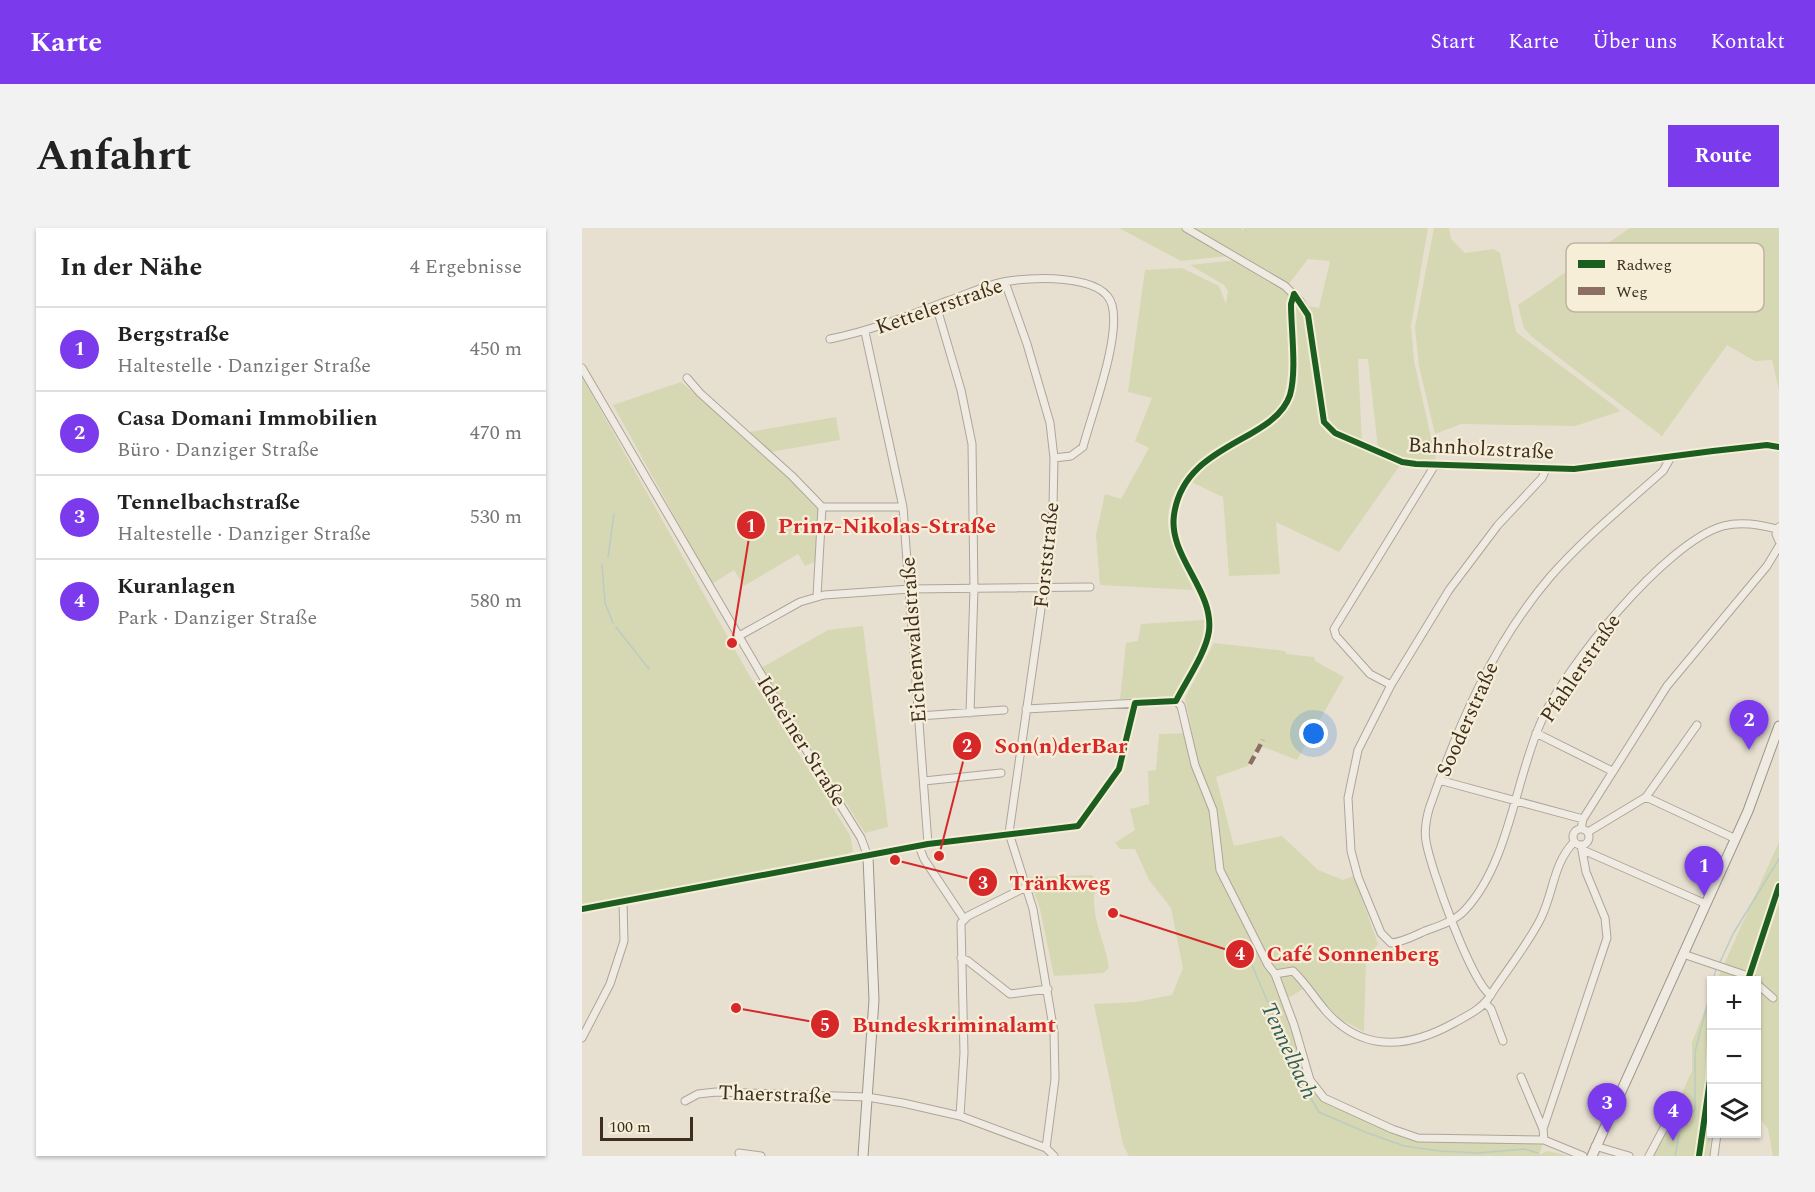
<!DOCTYPE html>
<html lang="de">
<meta charset="utf-8">
<style>
:root{--surface:#fff;--page:#f2f2f2;--text:#222;--muted:#767676;--line:#e0e0e0;--accent:#7c3aed}
body{margin:0;font-family:Spectral,serif;background:var(--page);color:var(--text)}
.controls{position:absolute;right:18px;bottom:18px;display:grid;overflow:hidden;border-radius:0px;box-shadow:0 2px 4px #0004}
.controls button{width:54px;height:54px;display:grid;place-items:center;padding:0;border:0;border-bottom:2px solid var(--line);background:var(--surface);color:var(--text);font:30px sans-serif}
.scale{position:absolute;left:18px;bottom:15px;width:93px;box-sizing:border-box;padding-left:6px;border:3px solid #3d2e20;border-top:0;font-size:16px;line-height:21px;white-space:nowrap;color:#3d2e20;-webkit-text-stroke:4px #f7eed8;paint-order:stroke}
.you{position:absolute;left:732px;top:506px;width:21px;height:21px;margin:-15px;border:4px solid #fff;border-radius:50%;background:#1a73e8;box-shadow:0 0 0 9px #1a73e833}
.badge{display:grid;place-items:center;width:39px;height:39px;border-radius:50%;background:var(--accent);color:#fff;font-size:20px;font-weight:700}
.pin{position:absolute;translate:-50% -50px;filter:drop-shadow(0 2px 3px #0008)}
.pin::after{content:'';position:absolute;top:32px;width:21px;height:18px;background:inherit;clip-path:polygon(0 0,100% 0,50% 100%)}
.list{margin:0;padding:0;list-style:none}
h2{display:flex;justify-content:space-between;align-items:center;height:78px;margin:0;padding:0 24px;font-size:26px}
h2 small{font-size:20px;font-weight:400;color:var(--muted)}
.list li{display:grid;grid-template-columns:39px 1fr auto;gap:18px;align-items:center;box-sizing:border-box;height:84px;padding:0 24px;border-top:2px solid var(--line)}
.list b{display:block;font-size:22px;white-space:nowrap}
.list p{margin:0;font-size:20px;white-space:nowrap;color:var(--muted)}
.list em{font-size:20px;font-style:normal;color:var(--muted)}
.icon{flex:none;width:33px;height:33px;fill:none;stroke:currentColor;stroke-width:2;stroke-linecap:round;stroke-linejoin:round}
.map{position:relative;flex:none;width:1197px;height:928px;overflow:hidden;border-radius:0px}
header{display:flex;align-items:center;gap:36px;box-sizing:border-box;height:84px;padding:0 30px;background:var(--accent);color:#fff}
header strong{font-size:28px}
nav{display:flex;gap:33px;margin-inline-start:auto;font-size:21px}
.intro{display:flex;align-items:center;justify-content:space-between;box-sizing:border-box;height:144px;padding:0 36px}
h1{margin:0;font-size:42px}
.button{padding:15px 27px;border-radius:0px;background:var(--accent);color:#fff;font-size:21px;font-weight:700}
main{display:flex;gap:36px;padding:0 36px}
aside{flex:1;background:var(--surface);border-radius:0px;box-shadow:0 2px 4px #0004}
.map>svg:first-child{display:block}
.green{fill:#d6d7b3}
.lines{fill:none;stroke-linecap:round;stroke-linejoin:round}
.stream{stroke:#bcccc2;stroke-width:1.5}
.street-casing{stroke:#ada599;stroke-width:9}
.secondary-casing{stroke:#9c958a;stroke-width:11}
.street{stroke:#efebe3;stroke-width:7}
.secondary{stroke:#efebe3;stroke-width:9}
.quiet{stroke:#8d6e63;stroke-width:4.5;stroke-dasharray:9 4.5;stroke-linecap:butt}
.cycleway-casing{stroke:#f7eed8;stroke-width:10}
.cycleway{stroke:#1b5e20;stroke-width:6}
.labels{text-anchor:middle;stroke-width:4.5;stroke-linejoin:round;paint-order:stroke}
.street-label{font-size:21px;fill:#3d2e20;stroke:#f7eed8}
.water-label{font-size:22px;font-style:italic;fill:#2f5d5a;stroke:#f7eed8}
.key{fill:#f7eed8;stroke:#bfb4a1;stroke-width:1.5}
.key-label{font-size:16px;fill:#3d2e20}
.leader{fill:none;stroke:#d62828;stroke-width:2}
.callout-dot{fill:#d62828;stroke:#f7eed8;stroke-width:2}
.mark-label{font-size:18px;text-anchor:middle;font-weight:bold;fill:#fff}
.callout-label{font-size:22px;text-anchor:middle;font-weight:bold;fill:#d62828;stroke:#f7eed8;stroke-width:4.5;stroke-linejoin:round;paint-order:stroke}
</style>
<header>
<strong>Karte</strong>
<nav><a>Start</a><a>Karte</a><a>Über uns</a><a>Kontakt</a></nav>
</header>
<div class="intro"><h1>Anfahrt</h1><a class="button">Route</a></div>
<main>
<aside>
<h2>In der Nähe<small>4 Ergebnisse</small></h2>
<ul class="list">
<li><span class="badge">1</span><div><b>Bergstraße</b><p>Haltestelle · Danziger Straße</p></div><em>450 m</em></li>
<li><span class="badge">2</span><div><b>Casa Domani Immobilien</b><p>Büro · Danziger Straße</p></div><em>470 m</em></li>
<li><span class="badge">3</span><div><b>Tennelbachstraße</b><p>Haltestelle · Danziger Straße</p></div><em>530 m</em></li>
<li><span class="badge">4</span><div><b>Kuranlagen</b><p>Park · Danziger Straße</p></div><em>580 m</em></li>
</ul>
</aside>
<div class="map">
<svg width="1197" height="928" viewBox="0 0 1197 928">
<rect width="100%" height="100%" fill="#e7e0d1"/>
<path class="green" d="M537 0H601L647 28 599 33Z
M608 0H660V4L662 0H846L829 98 832 133 854 232 830 234 796 220 786 131H776L780 215 748 200 743 193 726 78 737 80 748 33 726 31 706 57Z
M852 0H867L869 11 883 25 912 21 918 25 934 104 1039 183 993 198 879 196 853 206 837 138 833 99Z
M1048 0H1197V162L1190 132 1173 133 1145 117 1080 208 950 109 942 100 936 77Z
M655 32 706 65C706 96 712 154 697 179 690 190 671 198 660 205 630 225 588 249 586 289 585 313 602 341 611 362L518 357 514 307 523 266 539 271 567 220 553 213 570 170 546 164 563 42 600 40 637 58 644 76 646 63 642 57 608 37Z
M715 77 721 80 725 90 736 187 744 204 819 236 757 324 694 294 698 346 647 348 641 269 607 253 625 234 699 185 709 168 711 81Z
M0 149 166 445 268 607 271 623 261 629 0 676Z
M99 154 210 250 238 281 234 333 223 338 216 326 162 358 152 342 130 356 31 177Z
M254 189 258 212 188 224 167 204Z
M622 392 621 412 593 468 538 471 544 415 556 413 559 396Z
M281 398 306 599 283 605 179 440 246 402Z
M632 415 703 423 704 426 732 429 733 433 762 449 715 532 676 517 666 538 634 549 652 618 700 608 736 642 761 652 772 648 796 716 784 732 782 804 757 790 726 758 703 772 728 852 742 870 836 910 962 912 957 927 965 923 988 928H547L541 917 512 776 553 774 590 767 601 740 589 680 567 652 553 621H538L533 615 553 602 548 581 567 576 566 543 574 542 577 506 610 505 603 470Z
M1197 614V928H1191L1186 901 1175 886 1174 752H1135Z
M510 647 514 651C515 659 511 667 512 675 513 698 524 718 527 740L521 745 472 748 458 681 447 649Z
M1129 766 1128 928H1071L1110 843V814Z"/>
<g class="lines">
<path class="stream" d="M26 329 32 286
M20 336 23 375 31 395
M34 399 67 441
M661 716 721 857 737 884 783 904 822 918 858 923 896 925 942 921 956 925
M1138 734 1151 706 1197 631
M1131 752 1134 741
M1093 928 1098 903 1113 881V824L1130 758"/>
<g class="street-casing">
<path id="street" d="M604 0 703 58 718 73 726 87 742 194 753 205 820 234 834 236 992 241 1131 223 1185 217 1197 219
M423 54 445 116 468 195 472 230 471 279 462 360 427 605 451 681 472 804 473 851 464 920
M354 77 379 162 390 216 392 361 388 485
M283 104 321 279 346 616
M248 111C288 103 326 88 365 73 383 67 402 58 421 54 447 49 522 45 530 77 539 109 510 185 501 219L489 228 472 230
M0 140 210 499 279 610 286 629
M105 150 118 165 210 248 240 279H321
M964 241 960 250 916 297 867 362 809 457 776 522 766 570 769 623 776 649 799 705 809 715C821 714 832 708 843 703 857 698 873 693 883 682 927 635 933 552 959 494 982 440 1084 314 1141 298 1160 293 1177 297 1195 301
M1197 299 1194 306 1197 313
M235 368 240 279
M157 408 218 374 242 367 328 361 508 359
M809 457 788 446 754 408 752 401 853 237
M594 473 599 478 613 537 631 582 638 642 686 737 693 746 712 797 728 852 742 870 810 901 836 910 962 912 1001 928
M594 473C604 453 624 425 627 403 632 362 586 328 592 287 602 214 692 215 708 167 715 142 709 102 709 76L712 66
M444 481 594 473
M337 488 422 482
M954 505 1030 543
M857 552 1001 591
M342 553 419 545
M1064 569 1115 497
M991 609a8 8 0 1 1 16 0a8 8 0 1 1-16 0Z
M999 601 1001 591 1085 458 1185 338 1197 318
M1006 604 1064 569 1154 611
M337 618 342 631 382 691
M1001 622 1124 676
M0 681 346 616 496 598 537 541 553 475
M1101 726 1166 748 1172 752
M379 730 386 733 428 766 466 761
M693 746 711 743C729 760 739 783 760 798 796 825 836 815 872 795 884 788 898 782 906 771 923 744 945 718 959 690 972 663 971 636 992 614
M1174 755 1191 770
M909 767C890 757 848 639 844 613 842 602 844 592 847 581 876 498 910 417 968 349 1002 310 1043 277 1081 243L1089 229
M903 775 909 781 921 813
M0 810 28 756 42 713 41 673
M939 849 961 901
M103 873 116 866 134 864 285 869 321 875 378 888 464 920 472 928
M378 888 382 825 379 695 386 688 444 659
M962 912 961 901 1025 710 1023 690 1004 644 999 617
M1013 918 1047 928
M157 925 179 928
M1067 928 1084 896
M1132 928 1135 906"/>
</g>
<g class="secondary-casing">
<path id="secondary" d="M281 928 292 772 286 629
M1010 928 1166 583 1197 498"/>
</g>
<use href="#street" class="street"/>
<use href="#secondary" class="secondary"/>
<path class="quiet" d="M668 536 681 512"/>
<g class="cycleway-casing">
<path id="cycleway" d="M712 66 726 87 742 194 753 205 820 234 834 236 992 241 1131 223 1185 217 1197 219
M0 681 346 616 496 598 537 541 553 475 594 473C604 453 624 425 627 403 632 362 586 328 592 287 602 214 692 215 708 167 715 142 709 102 709 76L712 66
M1166 752 1197 658
M1117 928 1128 852 1130 813"/>
</g>
<use href="#cycleway" class="cycleway"/>
</g>
<g class="labels">
<g class="street-label">
<text transform="translate(357 78) rotate(-19)" y="7">Kettelerstraße</text>
<text transform="translate(899 220) rotate(3)" y="7">Bahnholzstraße</text>
<text transform="translate(464 327) rotate(-84)" y="7">Forststraße</text>
<text transform="translate(331 412) rotate(-94)" y="7">Eichenwaldstraße</text>
<text transform="translate(998 440) rotate(-56)" y="7">Pfahlerstraße</text>
<text transform="translate(885 491) rotate(-66)" y="7">Sooderstraße</text>
<text transform="translate(220 513) rotate(58)" y="7">Idsteiner Straße</text>
<text transform="translate(193 866) rotate(2)" y="7">Thaerstraße</text>
</g>
<g class="water-label">
<text transform="translate(708 822) rotate(65)" y="8">Tennelbach</text>
</g>
</g>
<rect x="984" y="15" width="198" height="69" rx="9" class="key"/>
<rect x="996" y="32" width="27" height="8" fill="#1b5e20"/>
<rect x="996" y="59" width="27" height="8" fill="#8d6e63"/>
<g class="key-label">
<text x="1034" y="42">Radweg</text>
<text x="1034" y="69">Weg</text>
</g>
<path class="leader" d="M150 415L169 297M357 628L385 518M313 632L401 654M531 685L658 726M154 780L243 796"/>
<g class="callout-dot">
<circle cx="150" cy="415" r="6"/>
<circle cx="357" cy="628" r="6"/>
<circle cx="313" cy="632" r="6"/>
<circle cx="531" cy="685" r="6"/>
<circle cx="154" cy="780" r="6"/>
<circle cx="169" cy="297" r="15"/>
<circle cx="385" cy="518" r="15"/>
<circle cx="401" cy="654" r="15"/>
<circle cx="658" cy="726" r="15"/>
<circle cx="243" cy="796" r="15"/>
</g>
<g class="mark-label">
<text x="169" y="304">1</text>
<text x="385" y="524">2</text>
<text x="401" y="661">3</text>
<text x="658" y="732">4</text>
<text x="243" y="803">5</text>
</g>
<g class="callout-label">
<text x="305" y="305">Prinz-Nikolas-Straße</text>
<text x="479" y="525">Son(n)derBar</text>
<text x="478" y="662">Tränkweg</text>
<text x="771" y="733">Café Sonnenberg</text>
<text x="372" y="804">Bundeskriminalamt</text>
</g>
</svg>
<div class="controls">
<button>+</button>
<button>−</button>
<button><svg class="icon" aria-label="layers" viewBox="0 0 24 24"><path d="M12 4l9 5-9 5-9-5zM3 14l9 5 9-5"/></svg></button>
</div>
<div class="scale">100 m</div>
<div class="you"></div>
<div class="pin badge" style="left:1122px;top:668px">1</div>
<div class="pin badge" style="left:1167px;top:522px">2</div>
<div class="pin badge" style="left:1025px;top:905px">3</div>
<div class="pin badge" style="left:1091px;top:913px">4</div>
</div>
</main>
